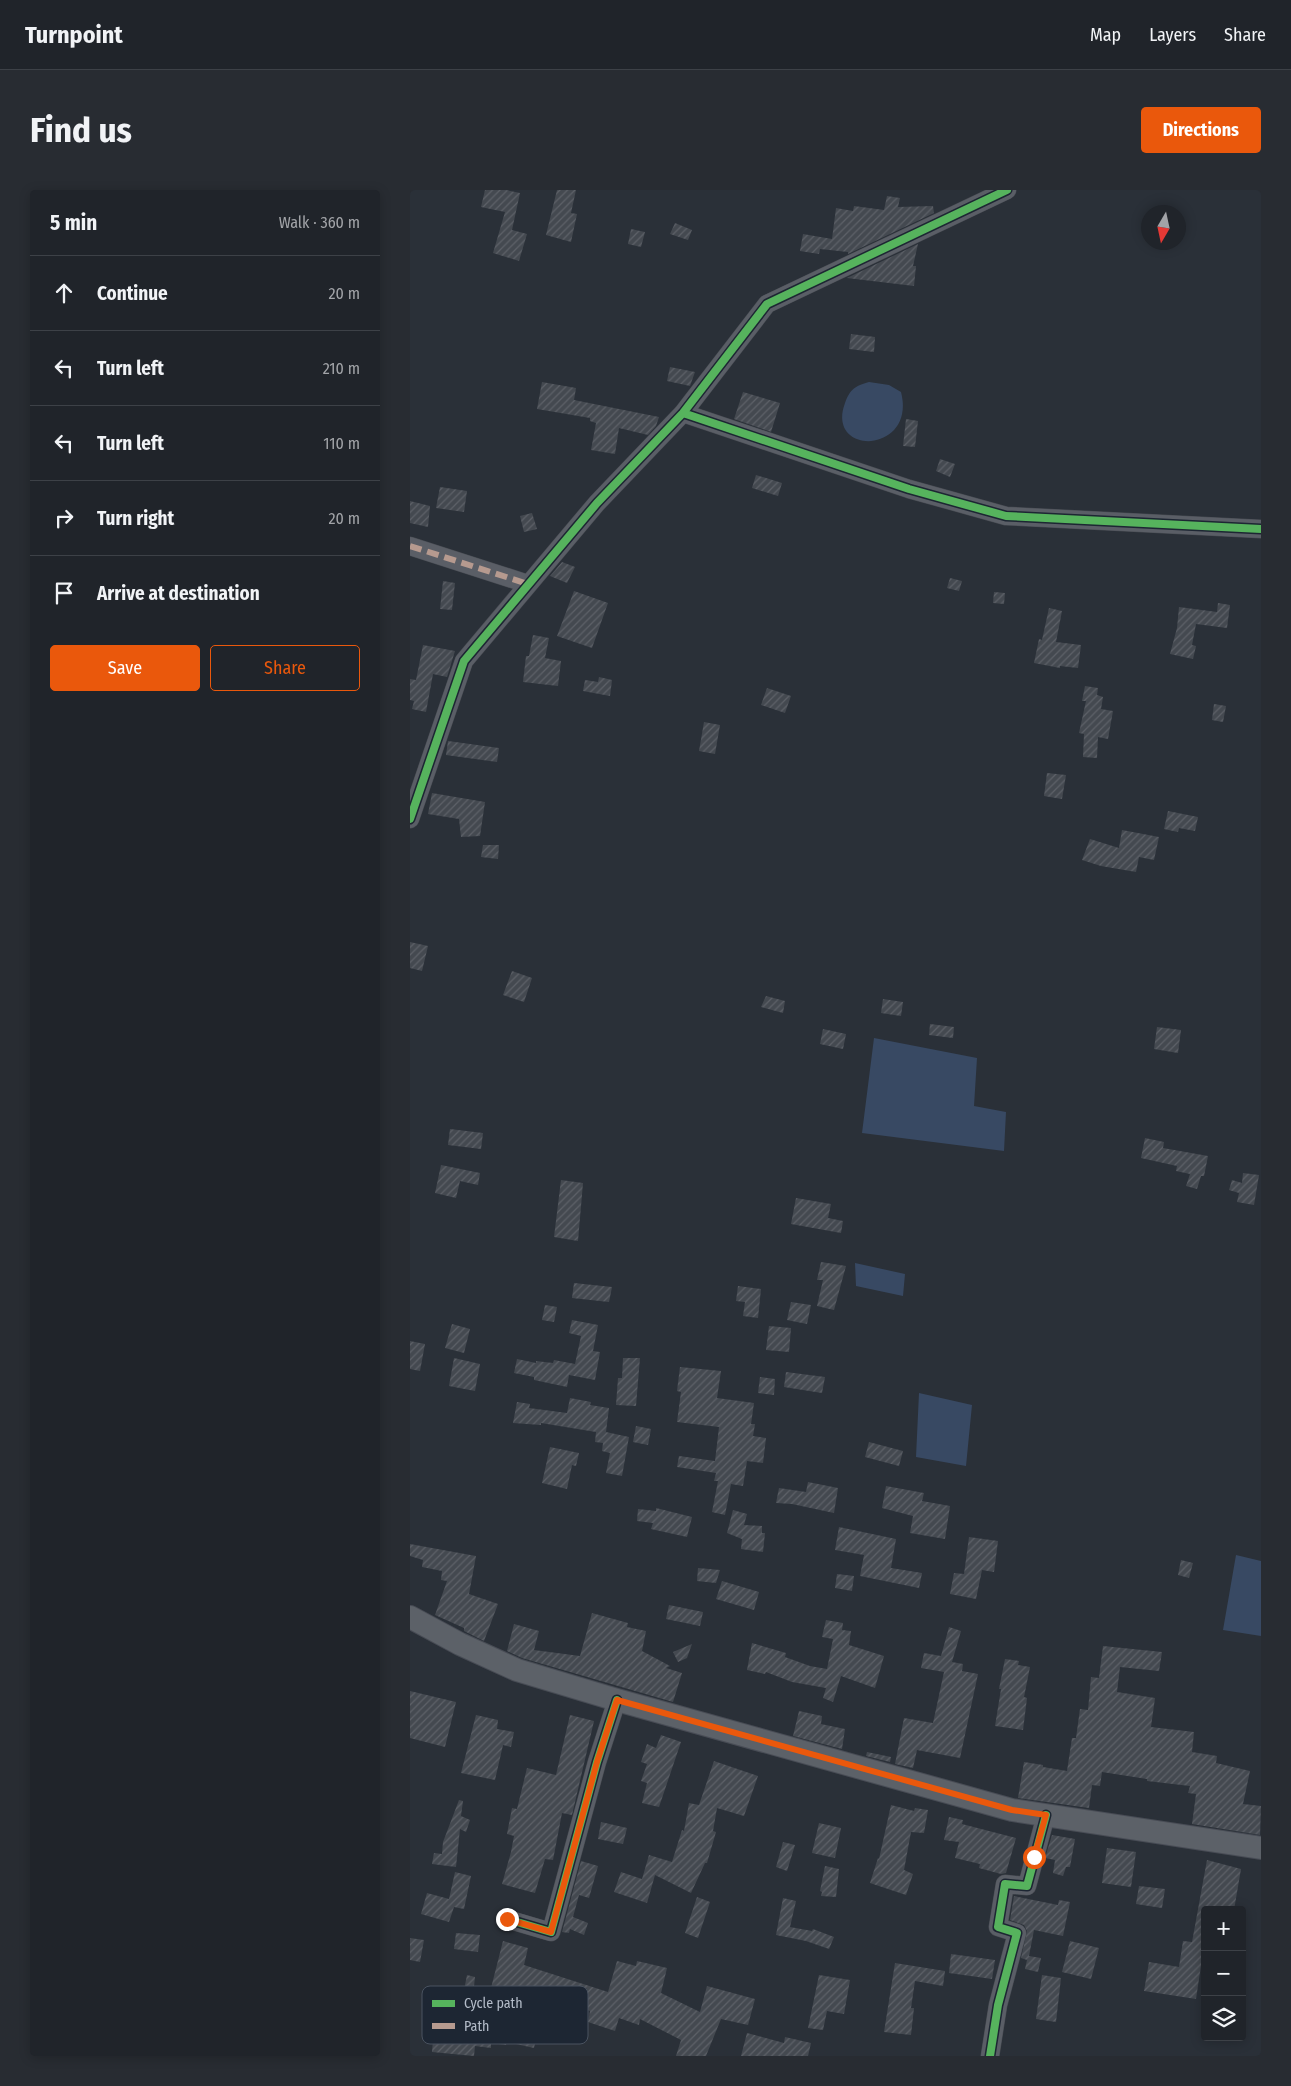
<!DOCTYPE html>
<meta charset="utf-8">
<style>
:root{--surface:#20242a;--page:#282c32;--text:#f1f3f6;--muted:#a2a4a8;--line:#3d4147;--accent:#ea580c}
body{margin:0;font-family:"Fira Sans Condensed",sans-serif;background:var(--page);color:var(--text)}
.controls{position:absolute;right:15px;bottom:15px;display:grid;overflow:hidden;border-radius:5px;box-shadow:0 2px 12px #0003}
.controls button{width:45px;height:45px;display:grid;place-items:center;padding:0;border:0;border-bottom:1px solid var(--line);background:var(--surface);color:var(--text);font:25px sans-serif}
.compass{position:absolute;left:731px;top:15px;width:45px;height:45px;border-radius:50%;background:var(--surface);box-shadow:0 2px 12px #0003;rotate:189deg}
.stop{position:absolute;width:15px;height:15px;margin:-11px;border:4px solid #ea580c;border-radius:50%;background:#fff}
.stop.end{background:#ea580c;border-color:#fff;box-shadow:0 1px 5px #0008}
.list{margin:0;padding:0;list-style:none}
h2{display:flex;justify-content:space-between;align-items:center;height:65px;margin:0;padding:0 20px;font-size:21px}
h2 small{font-size:16px;font-weight:400;color:var(--muted)}
.list li{display:grid;grid-template-columns:32px 1fr auto;gap:15px;align-items:center;box-sizing:border-box;height:75px;padding:0 20px;border-top:1px solid var(--line)}
.list b{display:block;font-size:19px;white-space:nowrap}
.list em{font-size:16px;font-style:normal;color:var(--muted)}
.actions{display:flex;gap:10px;padding:15px 20px}
.actions a{flex:1;padding:11px 0;border:1px solid var(--accent);border-radius:5px;text-align:center;font-size:18px;color:var(--accent)}
.actions .main{background:var(--accent);color:#fff}
.icon{flex:none;width:28px;height:28px;fill:none;stroke:currentColor;stroke-width:2;stroke-linecap:round;stroke-linejoin:round}
.map{position:relative;flex:none;width:851px;height:1866px;overflow:hidden;border-radius:5px}
header{display:flex;align-items:center;gap:30px;box-sizing:border-box;height:70px;padding:0 25px;background:var(--surface);border-bottom:1px solid var(--line)}
header strong{font-size:24px}
nav{display:flex;gap:28px;margin-inline-start:auto;font-size:18px}
.intro{display:flex;align-items:center;justify-content:space-between;box-sizing:border-box;height:120px;padding:0 30px}
h1{margin:0;font-size:35px}
.button{padding:12px 22px;border-radius:5px;background:var(--accent);color:#fff;font-size:18px;font-weight:700}
main{display:flex;gap:30px;padding:0 30px}
aside{flex:1;background:var(--surface);border-radius:5px;box-shadow:0 2px 12px #0003}
.map>svg:first-child{display:block}
.water{fill:#384963}
.building{fill:url(#building-hatch)}
.lines{fill:none;stroke-linecap:round;stroke-linejoin:round}
.minor-casing{stroke:#484c53;stroke-width:19}
.major-casing{stroke:#484c55;stroke-width:24}
.minor{stroke:#5a5e66;stroke-width:18}
.major{stroke:#5c6168;stroke-width:22}
.quiet{stroke:#b69a8f;stroke-width:6;stroke-dasharray:12 6;stroke-linecap:butt}
.cycleway-casing{stroke:#1d2633;stroke-width:11}
.cycleway{stroke:#56b35d;stroke-width:8}
.route{stroke:#ea580c;stroke-width:6}
.key{fill:#1d2633;stroke:#4a5360;stroke-width:1}
.key-label{font-size:14px;fill:#b4bcc9}
</style>
<header>
<strong>Turnpoint</strong>
<nav><a>Map</a><a>Layers</a><a>Share</a></nav>
</header>
<div class="intro"><h1>Find us</h1><a class="button">Directions</a></div>
<main>
<aside>
<h2>5 min<small>Walk · 360 m</small></h2>
<ul class="list">
<li><svg class="icon" aria-label="ahead" viewBox="0 0 24 24"><path d="M12 20V5M6 11l6-6 6 6"/></svg><div><b>Continue</b></div><em>20 m</em></li>
<li><svg class="icon" aria-label="left" viewBox="0 0 24 24"><path d="M17 20v-9H6M10 6l-5 5 5 5"/></svg><div><b>Turn left</b></div><em>210 m</em></li>
<li><svg class="icon" aria-label="left" viewBox="0 0 24 24"><path d="M17 20v-9H6M10 6l-5 5 5 5"/></svg><div><b>Turn left</b></div><em>110 m</em></li>
<li><svg class="icon" aria-label="right" viewBox="0 0 24 24"><path d="M7 20v-9h11M14 6l5 5-5 5"/></svg><div><b>Turn right</b></div><em>20 m</em></li>
<li><svg class="icon" aria-label="arrive" viewBox="0 0 24 24"><path d="M6 21V4h12l-3 4 3 4H6"/></svg><div><b>Arrive at destination</b></div></li>
</ul>
<div class="actions"><a class="main">Save</a><a>Share</a></div>
</aside>
<div class="map">
<svg width="851" height="1866" viewBox="0 0 851 1866">
<defs>
<pattern id="building-hatch" width="6" height="6" patternUnits="userSpaceOnUse" patternTransform="scale(1.25)"><rect width="6" height="6" fill="#444950"/><path d="M-1 1l2-2M0 6l6-6M5 7l2-2" fill="none" stroke="#5d6168"/></pattern>
</defs>
<rect width="100%" height="100%" fill="#2a3038"/>
<path class="water" d="M459 192 479 195 491 202C507 264 415 267 435 213 440 199 445 196 459 192Z
M464 848 567 868 564 916 596 922 594 961 452 943Z
M445 1073 495 1084 493 1106 446 1096Z
M509 1203 562 1215 556 1276 506 1267Z
M826 1365 851 1371V1446L813 1440Z"/>
<path class="building" d="M75 0H96L110 3 102 40 117 44 109 71 83 63 95 22 71 17Z
M147 0H166L161 23 167 24 161 52 136 45Z
M477 6 490 8 488 17 523 16 524 23 438 64V62L410 59 409 64 390 61 393 44 422 49 426 18 443 21 444 16 474 20Z
M265 33 282 40 278 50 260 44Z
M221 39 235 42 231 57 218 54Z
M508 54 503 76H506L504 96 437 88Z
M441 144 465 147 464 162 439 159Z
M260 177 285 182 280 196 257 191Z
M132 192 166 198 164 210 249 227 246 236 238 245 209 238 205 264 181 260 186 233 180 231V228L127 219Z
M333 202 370 213 361 242 324 229Z
M496 229 508 231 505 257 493 256Z
M530 269 545 274 540 287 526 281Z
M346 285 372 293 368 306 342 298Z
M30 297 57 301 54 322 26 318Z
M0 311 20 316 18 337 0 333Z
M122 323 127 339 114 342 110 326Z
M152 372 165 377 157 393 140 386Z
M540 388 552 391 549 401 537 398Z
M33 391 45 393 42 420 30 419Z
M164 401 198 413 182 458 147 446Z
M584 402 595 403 594 414 583 413Z
M808 413 820 415 817 438 786 434 782 455 786 456 783 469 760 464 767 438 769 417 807 422Z
M639 418 652 421 646 452 671 455 668 478 650 476V478L624 473 629 449 632 450Z
M123 445 139 448 135 468 151 471 148 496 113 492 116 466H119Z
M13 455 45 461 37 487 23 484 16 522 2 519 4 511 0 510V489L6 490Z
M189 487 202 490 200 506 173 501 175 490 188 492Z
M675 496 688 498 687 505 693 507 691 519 703 521 698 549 688 547 687 568 673 567 674 544 669 543 676 511H672Z
M357 498 381 506 375 523 351 515Z
M804 514 816 516 813 532 802 530Z
M294 532 310 535 305 564 289 561Z
M38 551 89 558 87 572 36 565Z
M637 583 656 585 652 609 634 606Z
M22 603 75 612 70 646 51 647 49 629 18 624Z
M758 621 788 627 785 641 769 638 768 642 754 639Z
M712 640 749 647 744 670 729 667 726 682 691 676 672 670 680 649 709 658Z
M73 655H89L88 669 71 667Z
M0 752 18 756 12 781 0 778Z
M102 781 122 788 114 812 93 805Z
M356 806 375 811 373 823 351 817Z
M473 809 493 812 491 826 471 823Z
M520 834 544 837 543 848 519 845Z
M747 837 771 840 768 863 744 859Z
M413 839 436 844 433 859 410 854Z
M40 939 73 943 71 959 38 955Z
M735 948 754 952 753 958 798 966 794 986H791L787 999 776 996 780 984 766 981 767 976 731 968Z
M31 975 70 983 68 995 50 991 46 1008 25 1003Z
M833 983 849 985 844 1015 827 1012 829 1003 819 1000 822 990 832 993Z
M151 990 173 993 168 1051 144 1047Z
M386 1008 421 1014 418 1028 433 1031 431 1043 381 1034Z
M411 1072 436 1076 424 1120 407 1116 413 1090H407Z
M164 1093 202 1097 199 1112 162 1108Z
M328 1096 351 1099 348 1128 333 1126 335 1112 326 1111Z
M381 1112 401 1115 397 1134 377 1130Z
M135 1115 147 1117 144 1132 132 1130Z
M162 1130 188 1135 183 1161 190 1162 185 1190 159 1185 157 1197 124 1190V1187L104 1183 107 1169 126 1173V1171L143 1173 144 1170 165 1174 171 1146 159 1143Z
M42 1134 60 1139 54 1163 35 1158Z
M359 1136 381 1138 379 1162 356 1160Z
M0 1151 15 1154 10 1181 0 1179Z
M44 1168 70 1174 65 1201 39 1196Z
M213 1168H230L226 1216 206 1215 208 1188H212Z
M270 1177 311 1181 307 1208 344 1213 341 1234H345L343 1246 356 1248 353 1273 337 1271 333 1296 321 1294 315 1325 302 1322 308 1291H304L306 1283 267 1277 269 1266 305 1271 309 1237 267 1232 271 1202 267 1201Z
M376 1182 415 1187 412 1203 374 1197Z
M350 1187 365 1189 364 1205 348 1203Z
M160 1208 181 1212 180 1215 199 1218 196 1242 219 1247 212 1286 196 1283 200 1263 192 1261 193 1253 185 1252 186 1242 131 1233V1235L103 1233 107 1212 120 1214 119 1218 157 1223Z
M226 1236 241 1239 238 1255 223 1252Z
M459 1252 493 1261 489 1276 455 1267Z
M140 1257 169 1263 166 1276 162 1275 157 1299 132 1293Z
M398 1292 428 1298 424 1323 382 1314 366 1313 369 1298 396 1302Z
M476 1296 514 1303 512 1311 540 1316 535 1349 500 1343 503 1326 472 1318Z
M246 1318 282 1327 277 1347 241 1339 243 1333 227 1331 228 1319 246 1321Z
M323 1320 337 1324 334 1335 352 1336V1343H355L353 1362 331 1359 332 1349 317 1343Z
M429 1337 486 1349 481 1378 512 1383 509 1398 450 1386 454 1365 425 1360Z
M559 1347 588 1351 584 1382 572 1380 566 1409 540 1404 544 1383 554 1384Z
M0 1354 66 1366 59 1404 88 1414 74 1451 54 1441V1438L25 1425 37 1391 31 1390 32 1381 12 1377 13 1370 0 1366Z
M771 1370 783 1373 779 1388 768 1385Z
M288 1378 310 1380 306 1393 287 1391Z
M427 1384 444 1386 442 1401 425 1398Z
M312 1391 349 1402 344 1420 306 1409Z
M259 1415 293 1422 290 1436 256 1429Z
M182 1423 218 1433 217 1437 236 1441 232 1461 260 1476 256 1478 272 1483 263 1512 112 1468 97 1461 104 1434 129 1441 124 1460 170 1466Z
M416 1430 433 1433 432 1440 441 1441 439 1455 474 1466 465 1498 431 1486 423 1512 413 1508 416 1498 382 1492 356 1482 355 1484 337 1480 342 1453 376 1463 375 1467 400 1476 417 1479 423 1449 412 1447Z
M539 1437 551 1441 542 1472 553 1474 552 1481 568 1484 550 1568 507 1560 503 1578 485 1574 494 1528 523 1533 534 1482 511 1478 514 1463 531 1466Z
M282 1454 277 1468 268 1472 263 1462Z
M693 1456 752 1462 749 1481 710 1477 707 1502 745 1508 741 1537 784 1542 782 1562 807 1566 806 1573 840 1581 833 1614 851 1616 850 1645 782 1634 786 1604 778 1603 780 1596 737 1591V1589L692 1582 690 1596 682 1595 679 1618 608 1608 614 1572 633 1575V1577L657 1581 662 1548H666L670 1519 678 1520 681 1487 689 1488Z
M595 1469 609 1471 608 1475 620 1477 614 1507 617 1508 613 1540 585 1536 591 1499H589Z
M0 1501 46 1512 35 1557 0 1548Z
M389 1521 412 1526 411 1534 435 1539 432 1559 383 1546Z
M66 1525 88 1530 87 1539 104 1542 101 1557 93 1555 85 1590 51 1583Z
M160 1525 184 1531 162 1625 152 1623 143 1670 135 1669 125 1703 92 1694 101 1662 104 1646 97 1644 102 1618 107 1619 117 1578 146 1585Z
M251 1545 271 1552 249 1617 232 1613 237 1593 231 1591 237 1574 231 1572 237 1554 246 1558Z
M457 1562 481 1567 480 1572 456 1566Z
M304 1571 348 1586 334 1626 307 1618 303 1641 306 1642 297 1673H295L281 1703 245 1685 237 1713 204 1702 211 1682 232 1689 239 1665 262 1672 272 1640 274 1641 279 1613 289 1615Z
M49 1610 53 1611 51 1626 60 1630 56 1642 50 1639 46 1677 22 1674 24 1663 32 1664 33 1652Z
M481 1615 504 1621 505 1618 518 1620 514 1643 501 1642 494 1680 503 1684 496 1705 460 1693 468 1668 469 1669Z
M539 1627 553 1630 552 1634 606 1648 596 1683 591 1684 569 1678 570 1674 545 1668 549 1652 534 1650Z
M191 1632 217 1638 213 1654 188 1649Z
M409 1633 431 1638 425 1668 402 1663Z
M642 1645 665 1649 660 1677H656L653 1686 643 1683 645 1670 635 1668Z
M373 1652 385 1655 377 1681 366 1677Z
M697 1658 726 1662 721 1697 692 1693Z
M797 1670 831 1679 824 1720H795V1770L792 1769 786 1809 734 1801 739 1772 769 1777 773 1751 782 1752Z
M171 1671 188 1676 179 1708 169 1705 163 1727 178 1733 174 1745 160 1739 159 1743 152 1742Z
M415 1676 429 1679 426 1707 411 1706 412 1702 410 1701Z
M45 1682 61 1686 54 1719 44 1717 39 1732 11 1724 17 1703 39 1709Z
M729 1696 755 1699 752 1718 726 1714Z
M604 1706 648 1715 649 1710 660 1712 653 1746 624 1740 619 1766 631 1768 628 1782 615 1779 617 1770 611 1768 617 1741 614 1735 600 1730Z
M287 1707 300 1712 288 1748 275 1743Z
M373 1708 386 1711 380 1737 402 1741 403 1739 424 1747 419 1759 396 1751 366 1745Z
M46 1743 70 1745 68 1762 44 1759Z
M0 1748 14 1750 10 1772 0 1770Z
M93 1751 118 1758 114 1775 198 1802 207 1771 226 1776 227 1771 257 1778 251 1803 290 1822 297 1796 345 1809 338 1835 311 1829 296 1866H266L271 1850 230 1829 229 1835 209 1828 205 1841 178 1832 180 1821 141 1807 140 1810 108 1801 102 1830 129 1835 124 1858 97 1852 96 1855 81 1853V1858L65 1856 64 1866 22 1862 24 1837 46 1840 57 1785 65 1787 59 1843 69 1845Z
M660 1751 689 1758 681 1789 652 1782Z
M541 1764 585 1770 582 1789 539 1783Z
M485 1773 535 1781 533 1796 505 1791 501 1818H504L501 1845 474 1842Z
M409 1785 440 1790 434 1824 417 1821 413 1840 398 1838Z
M632 1785 651 1788 646 1832 626 1829Z
M337 1843 374 1853 375 1847 401 1853 398 1866H331Z"/>
<g class="lines">
<g class="minor-casing">
<path id="minor" d="M273 223 499 299 596 326 851 339
M0 356 118 394
M0 629 54 471 187 313 273 223 357 114 597 0
M97 1729 141 1742 187 1572 207 1510
M580 1866 588 1815 607 1743 588 1737 595 1694 617 1696 636 1625"/>
</g>
<g class="major-casing">
<path id="major" d="M0 1427 50 1454 107 1480 207 1510 602 1620 851 1658"/>
</g>
<use href="#minor" class="minor"/>
<use href="#major" class="major"/>
<path class="quiet" d="M0 356 118 394"/>
<g class="cycleway-casing">
<path id="cycleway" d="M273 223 499 299 596 326 851 339
M0 629 54 471 187 313 273 223 357 114 597 0
M97 1729 141 1742 187 1572 207 1510
M580 1866 588 1815 607 1743 588 1737 595 1694 617 1696 636 1625"/>
</g>
<use href="#cycleway" class="cycleway"/>
</g>
<g class="lines">
<path class="route" d="M97 1729 141 1742 187 1572 207 1510 602 1620 636 1625 624 1667"/>
</g>
<rect x="12" y="1796" width="166" height="58" rx="8" class="key"/>
<rect x="22" y="1810" width="23" height="7" fill="#56b35d"/>
<rect x="22" y="1833" width="23" height="6" fill="#b69a8f"/>
<g class="key-label">
<text x="54" y="1818">Cycle path</text>
<text x="54" y="1841">Path</text>
</g>
</svg>
<div class="controls">
<button>+</button>
<button>−</button>
<button><svg class="icon" aria-label="layers" viewBox="0 0 24 24"><path d="M12 4l9 5-9 5-9-5zM3 14l9 5 9-5"/></svg></button>
</div>
<svg class="compass" viewBox="-18 -18 36 36"><path d="M0-13l5 13h-10z" fill="#e53935"/><path d="M0 13l5-13h-10z" fill="#a2a4a8"/></svg>
<div class="stop" style="left:624px;top:1667px"></div>
<div class="stop end" style="left:97px;top:1729px"></div>
</div>
</main>
